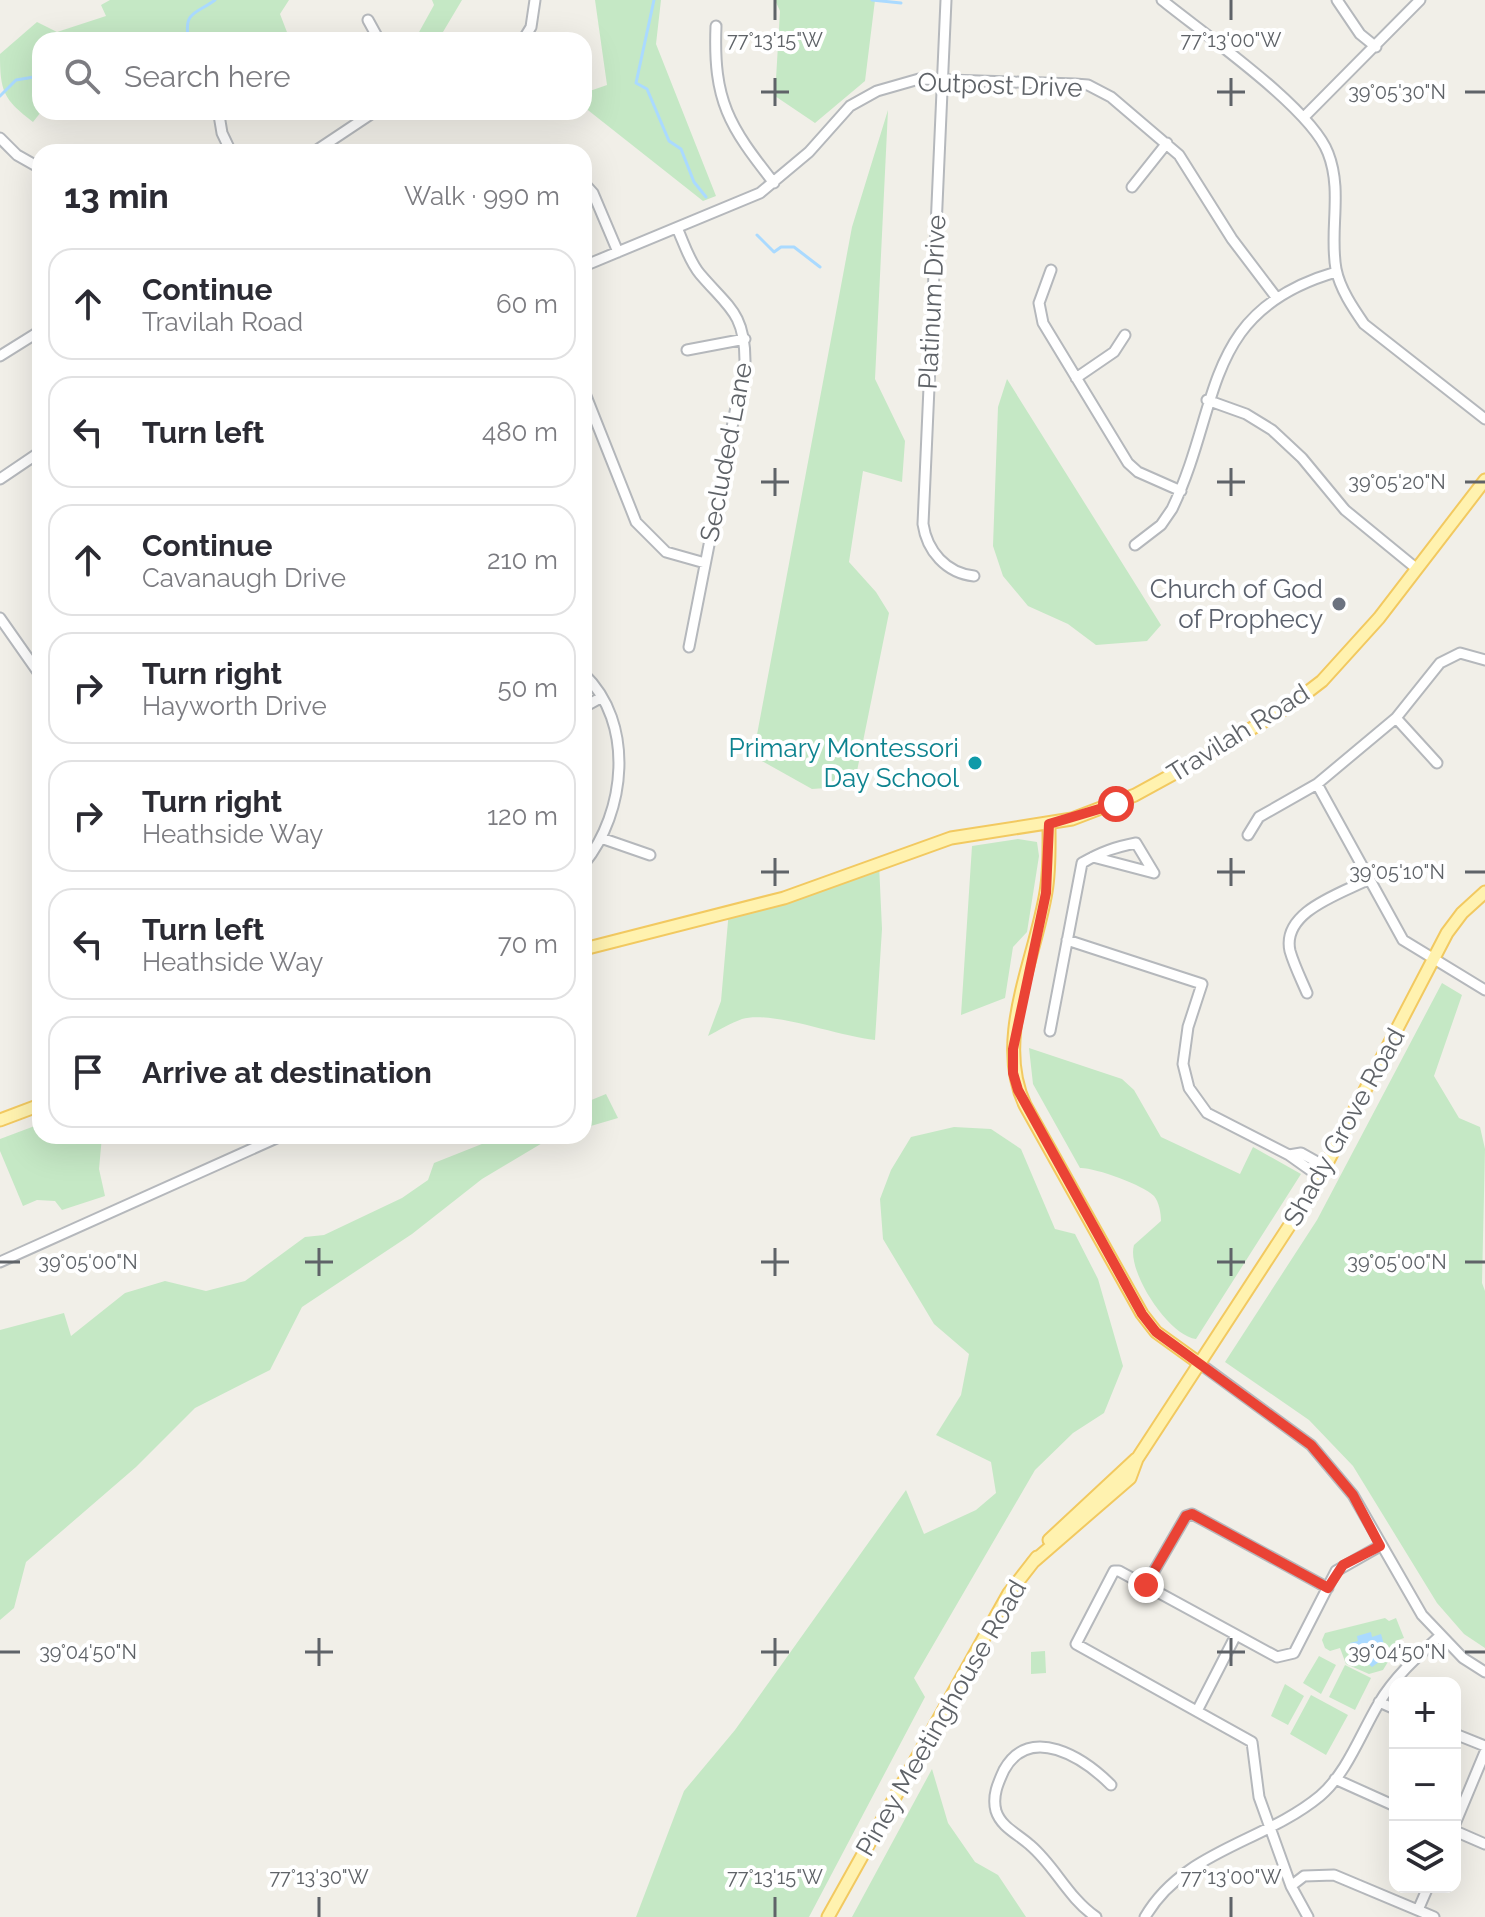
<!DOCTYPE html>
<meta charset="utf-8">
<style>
:root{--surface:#fff;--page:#f7f7f7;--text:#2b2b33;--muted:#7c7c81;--line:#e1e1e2}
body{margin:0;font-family:Raleway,sans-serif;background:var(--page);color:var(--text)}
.controls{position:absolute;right:24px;bottom:24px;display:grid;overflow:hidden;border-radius:16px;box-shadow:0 8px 32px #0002}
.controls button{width:72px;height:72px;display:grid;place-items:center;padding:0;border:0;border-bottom:2px solid var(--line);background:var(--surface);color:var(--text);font:40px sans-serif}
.stop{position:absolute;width:24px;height:24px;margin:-18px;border:6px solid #ea4335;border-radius:50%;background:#fff}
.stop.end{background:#ea4335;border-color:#fff;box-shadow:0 2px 8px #0008}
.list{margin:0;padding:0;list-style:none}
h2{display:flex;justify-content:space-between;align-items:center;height:104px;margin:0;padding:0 32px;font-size:34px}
h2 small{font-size:26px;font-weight:400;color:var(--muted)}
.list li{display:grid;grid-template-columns:52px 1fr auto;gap:24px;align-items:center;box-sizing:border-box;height:112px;margin:0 16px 16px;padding:0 16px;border:2px solid var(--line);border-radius:24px}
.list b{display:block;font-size:30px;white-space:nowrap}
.list p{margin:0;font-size:26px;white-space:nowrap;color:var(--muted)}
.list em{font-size:26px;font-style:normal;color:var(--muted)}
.icon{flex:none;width:44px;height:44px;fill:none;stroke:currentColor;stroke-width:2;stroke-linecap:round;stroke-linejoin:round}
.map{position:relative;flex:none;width:1485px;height:1917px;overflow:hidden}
.search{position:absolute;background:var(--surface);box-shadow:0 8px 32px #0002;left:32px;top:32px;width:560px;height:88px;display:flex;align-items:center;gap:20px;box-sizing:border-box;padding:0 28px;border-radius:24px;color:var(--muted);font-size:30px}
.panel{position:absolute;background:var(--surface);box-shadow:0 8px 32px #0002;left:32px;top:144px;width:560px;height:1000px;border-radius:24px}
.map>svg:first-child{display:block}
.green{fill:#c5e8c5}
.water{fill:#aadaff}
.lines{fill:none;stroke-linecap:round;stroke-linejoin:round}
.stream{stroke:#aadaff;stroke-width:3}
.minor-casing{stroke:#b5b8bc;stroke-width:13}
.major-casing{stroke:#f2c960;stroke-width:15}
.minor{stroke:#fff;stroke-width:9}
.major{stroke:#fff2af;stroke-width:11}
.route{stroke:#ea4335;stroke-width:10}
.ticks{fill:none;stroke:#5f6368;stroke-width:3}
.worship-dot{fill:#6b7280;stroke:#fff;stroke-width:3}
.culture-dot{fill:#0f9aa8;stroke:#fff;stroke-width:3}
.labels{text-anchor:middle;stroke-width:8;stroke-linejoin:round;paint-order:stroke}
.street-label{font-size:26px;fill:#5f6368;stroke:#fff}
.worship-label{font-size:26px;fill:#5b616d;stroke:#fff;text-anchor:end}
.culture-label{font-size:26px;fill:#0d838f;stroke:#fff;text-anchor:end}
.ticks-label{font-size:20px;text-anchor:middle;fill:#5f6368;stroke:#fff;stroke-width:8;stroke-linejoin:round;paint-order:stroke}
</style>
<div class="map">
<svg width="1485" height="1917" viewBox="0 0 1485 1917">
<rect width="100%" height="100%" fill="#f1efe8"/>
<path class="green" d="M110 0H289L280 14 290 40H40L41 112 33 122C3 99 0 91 0 54L37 22 57 32 106 16 101 5Z
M432 0H462L440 37 418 34 434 5Z
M595 0H661L656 44 716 196 703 201 584 107V93L607 85Z
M775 0H875L865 81 815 123 775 96 780 11Z
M888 110 875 379 905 441 902 482 863 471 849 562 876 592 889 613 854 786 812 789 753 756 852 227Z
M1007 379 1161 625 1147 641 1096 645 1068 624 1028 606 1003 576 993 546 998 407Z
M1018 839 1037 842 1039 856 1027 932 1013 947 1005 998 961 1015 972 846Z
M879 864 882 929 875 1040C840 1037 771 1010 742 1019 731 1023 719 1030 708 1036L721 1001 729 910Z
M1442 983 1462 995 1434 1076 1459 1118 1480 1127 1485 1149 1482 1283 1485 1291V1648L1464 1634 1437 1603 1353 1466 1309 1420 1225 1362 1317 1220Z
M1029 1048 1122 1079 1134 1090 1161 1137 1240 1174 1253 1147 1301 1174 1196 1339C1169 1336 1126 1271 1134 1245L1161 1221C1161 1213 1159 1202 1154 1196 1144 1185 1093 1167 1080 1168L1033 1084Z
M606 1094 618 1118 584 1128V1103Z
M40 1124V1136H102L99 1169 105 1196 62 1210 55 1201 37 1200 23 1206 0 1151V1139Z
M954 1127 991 1129 1021 1149 1055 1229 1075 1234 1098 1279 1123 1366 1104 1413 1073 1433 1035 1470 914 1678 925 1697 809 1917H636L684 1791 735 1730 906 1490 924 1534 976 1510 996 1493 991 1462 936 1435 961 1395 969 1354 934 1324 883 1239 880 1199 891 1170 911 1137Z
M502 1136H554L482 1179 412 1234 302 1307 270 1370 195 1408 136 1467 26 1562 14 1608 0 1620V1330L64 1313 71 1336 125 1293 165 1281 206 1291 245 1281 305 1237 324 1235 402 1198 428 1180 434 1163Z
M1385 1618 1389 1621 1396 1618 1404 1638 1395 1641 1397 1647 1383 1670 1369 1674 1346 1664 1340 1648 1330 1651 1325 1648 1322 1640 1325 1633Z
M1045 1651 1046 1673 1031 1674V1652Z
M1319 1656 1336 1665 1321 1694 1303 1683Z
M1345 1665 1371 1678 1355 1710 1329 1697Z
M1285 1684 1304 1696 1288 1725 1271 1716Z
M1311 1695 1348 1715 1326 1755 1290 1734Z
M932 1769 948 1823 975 1862 998 1875 1026 1917H852Z"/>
<path class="water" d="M1371 1632 1372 1637 1381 1634 1386 1652 1379 1654V1662L1372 1667 1363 1659 1355 1661 1350 1643 1358 1641 1357 1636Z"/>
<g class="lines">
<path class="stream" d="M654 0 636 83 647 89 669 141 681 149 694 182 706 197
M872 0 901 3
M165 40H179
M183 40 188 36C184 11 198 13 215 0
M0 96 16 80 40 76
M757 235 774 252 781 247H794L820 267"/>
<g class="minor-casing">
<path id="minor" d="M946 0 923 524C927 551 946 573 974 576
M1162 0C1204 34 1311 108 1328 153 1343 191 1329 231 1336 269 1340 289 1353 308 1364 324L1485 419
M1337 0 1360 34 1376 47
M368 20 379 40
M716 26C713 101 729 126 774 183
M523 40 531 27 535 0
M219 115 222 133 231 152
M1305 116 1420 0
M0 138 17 155 40 168
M314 152 374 112
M584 183 593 193 618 252
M1132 187 1167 143
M677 228C684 243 689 261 700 274 728 307 745 313 745 361L689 647
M584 266 760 193 809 152 850 106 877 91 919 79 1075 84 1088 85 1111 97 1179 155 1232 239 1276 297
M1051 270 1039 303 1043 323 1128 463 1138 472 1181 491
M687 350 745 339
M0 356 40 331
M1076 378 1114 352 1125 335
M584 391 636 522 666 552 705 563
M1207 400 1246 414 1272 430 1302 458 1345 510 1417 569
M0 479 40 452
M1135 545 1161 525 1172 509C1222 405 1201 311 1336 272
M0 618 40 675
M584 674C635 723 626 812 584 864
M584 707 602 697
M1396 718 1437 763
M1317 784 1403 940 1485 990
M1248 835 1259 817 1317 784 1396 718 1440 663 1460 653 1485 660
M601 838 650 855
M1067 940 1202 984 1188 1027 1183 1064 1189 1088 1207 1113 1289 1155 1320 1177
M1307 993C1301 979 1294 965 1290 951 1281 911 1343 893 1369 879
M1050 1031 1082 863C1101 852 1115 847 1136 843L1154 873 1093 857
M1289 1155 1301 1153 1326 1167
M0 1262 281 1136
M1199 1363 1311 1445 1353 1495 1422 1615 1463 1658 1485 1672
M1146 1585 1186 1516 1192 1514 1328 1588
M1379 1702 1395 1709
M1198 1709 1236 1635
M1455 1734 1485 1746
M1335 1779 1395 1806
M1455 1824 1485 1752
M1455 1831 1485 1844
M1291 1886 1304 1876 1334 1875 1434 1917
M1418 1910 1428 1887
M1096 1917C1068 1898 1055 1866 1030 1845 1018 1834 1001 1827 996 1811 992 1796 998 1783 1004 1770 1030 1723 1084 1758 1111 1785
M1145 1917C1184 1850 1263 1843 1320 1796 1347 1773 1361 1733 1379 1703 1395 1676 1418 1656 1441 1635
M1308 1917 1291 1886 1259 1797 1252 1742 1076 1644 1114 1571H1119L1277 1657 1294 1653 1336 1571 1380 1546"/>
</g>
<g class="major-casing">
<path id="major" d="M1049 824C1049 847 1050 869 1046 892 1035 960 994 1039 1025 1105L1142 1314 1156 1332 1199 1363
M584 949 784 898 951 838 1072 819 1135 795 1208 755 1292 704 1322 681 1379 618 1485 480
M0 1120 40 1105
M1049 1540 1136 1459
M1033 1562 1130 1478 1137 1459 1314 1188 1447 933 1462 913 1485 892
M828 1917 1009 1593 1037 1557"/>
</g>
<use href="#minor" class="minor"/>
<use href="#major" class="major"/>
</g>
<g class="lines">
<path class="route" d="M1116 804 1049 824 1046 893 1013 1049V1073L1018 1090 1142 1314 1156 1332 1311 1445 1353 1495 1380 1546 1343 1565 1328 1588 1192 1514 1186 1516 1146 1585"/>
</g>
<path class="ticks" d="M775 0V20M1231 0V20M775 78V106M1231 78V106M761 92H789M1217 92H1245M1465 92H1485M775 468V496M1231 468V496M761 482H789M1217 482H1245M1465 482H1485M775 858V886M1231 858V886M761 872H789M1217 872H1245M1465 872H1485M319 1248V1276M775 1248V1276M1231 1248V1276M0 1262H20M305 1262H333M761 1262H789M1217 1262H1245M1465 1262H1485M319 1638V1666M775 1638V1666M1231 1638V1666M0 1652H20M305 1652H333M761 1652H789M1217 1652H1245M1465 1652H1485M319 1897V1917M775 1897V1917M1231 1897V1917"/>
<circle class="worship-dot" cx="1339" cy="604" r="8"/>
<circle class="culture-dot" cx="975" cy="763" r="8"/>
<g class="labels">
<g class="street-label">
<text transform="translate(1000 85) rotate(2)" y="9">Outpost Drive</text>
<text transform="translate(932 302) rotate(-87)" y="9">Platinum Drive</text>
<text transform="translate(726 452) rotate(-79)" y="9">Secluded Lane</text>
<text transform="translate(1238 733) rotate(-32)" y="9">Travilah Road</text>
<text transform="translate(1344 1127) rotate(-61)" y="9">Shady Grove Road</text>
<text transform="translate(941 1718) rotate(-60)" y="9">Piney Meetinghouse Road</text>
</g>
<g class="worship-label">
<text x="1323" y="598">Church of God<tspan x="1323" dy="30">of Prophecy</tspan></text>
</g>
<g class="culture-label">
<text x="959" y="757">Primary Montessori<tspan x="959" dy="30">Day School</tspan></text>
</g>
</g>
<g class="ticks-label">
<text x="775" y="47">77°13'15"W</text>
<text x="1231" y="47">77°13'00"W</text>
<text x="1397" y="99">39°05'30"N</text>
<text x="1397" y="489">39°05'20"N</text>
<text x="1397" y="879">39°05'10"N</text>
<text x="88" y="1269">39°05'00"N</text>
<text x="1397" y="1269">39°05'00"N</text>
<text x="88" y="1659">39°04'50"N</text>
<text x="1397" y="1659">39°04'50"N</text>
<text x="319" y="1884">77°13'30"W</text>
<text x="775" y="1884">77°13'15"W</text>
<text x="1231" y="1884">77°13'00"W</text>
</g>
</svg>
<div class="controls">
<button>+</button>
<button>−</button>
<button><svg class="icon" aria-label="layers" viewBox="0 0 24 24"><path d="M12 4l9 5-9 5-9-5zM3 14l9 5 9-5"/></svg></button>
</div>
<div class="stop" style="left:1116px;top:804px"></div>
<div class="stop end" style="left:1146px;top:1585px"></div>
<div class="search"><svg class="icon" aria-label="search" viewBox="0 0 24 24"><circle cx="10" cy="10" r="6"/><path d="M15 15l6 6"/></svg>Search here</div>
<section class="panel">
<h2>13 min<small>Walk · 990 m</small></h2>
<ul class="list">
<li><svg class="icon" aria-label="ahead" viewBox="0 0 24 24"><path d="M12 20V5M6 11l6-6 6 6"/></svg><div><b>Continue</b><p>Travilah Road</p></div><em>60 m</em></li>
<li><svg class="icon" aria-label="left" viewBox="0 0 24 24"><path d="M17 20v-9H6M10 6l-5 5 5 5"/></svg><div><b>Turn left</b></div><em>480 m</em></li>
<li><svg class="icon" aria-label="ahead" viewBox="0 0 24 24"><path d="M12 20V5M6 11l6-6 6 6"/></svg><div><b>Continue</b><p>Cavanaugh Drive</p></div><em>210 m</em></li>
<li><svg class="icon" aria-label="right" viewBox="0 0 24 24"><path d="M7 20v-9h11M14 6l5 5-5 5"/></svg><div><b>Turn right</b><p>Hayworth Drive</p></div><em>50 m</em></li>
<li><svg class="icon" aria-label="right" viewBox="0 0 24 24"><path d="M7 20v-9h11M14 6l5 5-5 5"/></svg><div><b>Turn right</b><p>Heathside Way</p></div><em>120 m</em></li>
<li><svg class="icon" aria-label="left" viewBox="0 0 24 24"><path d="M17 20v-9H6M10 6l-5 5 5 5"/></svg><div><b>Turn left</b><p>Heathside Way</p></div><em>70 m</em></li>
<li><svg class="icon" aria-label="arrive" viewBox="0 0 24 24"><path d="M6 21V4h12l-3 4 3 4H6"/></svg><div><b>Arrive at destination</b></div></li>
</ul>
</section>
</div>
